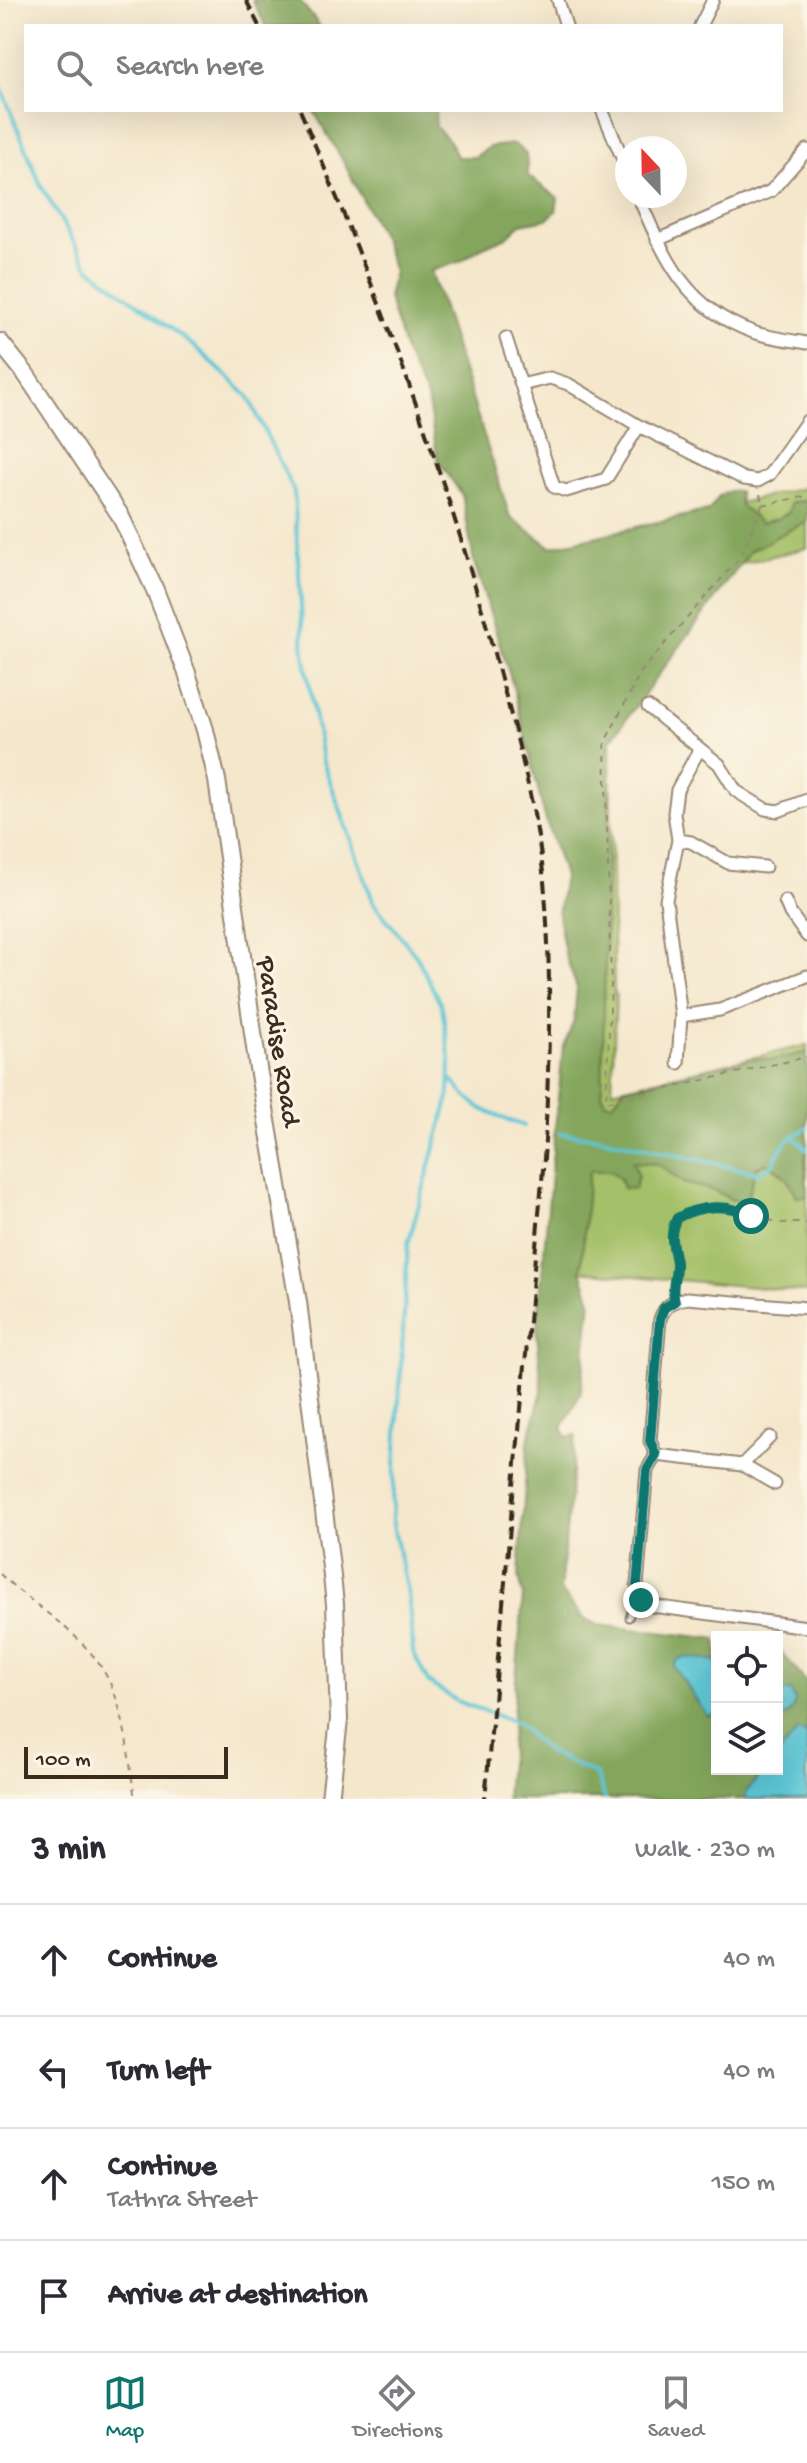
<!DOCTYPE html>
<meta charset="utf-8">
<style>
:root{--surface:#fff;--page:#f2f2f3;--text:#2b2b33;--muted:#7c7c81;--line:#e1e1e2;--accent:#0f766e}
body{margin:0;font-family:"Gochi Hand",sans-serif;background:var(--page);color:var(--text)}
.controls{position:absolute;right:24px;bottom:24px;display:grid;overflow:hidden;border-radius:0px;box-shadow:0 8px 32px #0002}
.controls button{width:72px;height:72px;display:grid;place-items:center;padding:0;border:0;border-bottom:2px solid var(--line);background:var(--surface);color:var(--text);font:40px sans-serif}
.compass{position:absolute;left:615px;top:136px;width:72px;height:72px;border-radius:50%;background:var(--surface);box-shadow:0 8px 32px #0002;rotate:338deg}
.scale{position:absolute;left:24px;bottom:20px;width:204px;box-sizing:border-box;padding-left:8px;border:4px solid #3b2a1e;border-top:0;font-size:22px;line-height:28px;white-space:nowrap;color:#3b2a1e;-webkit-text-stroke:6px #fcf5e5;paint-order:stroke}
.stop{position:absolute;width:24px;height:24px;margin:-18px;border:6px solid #0f766e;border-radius:50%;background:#fff}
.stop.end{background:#0f766e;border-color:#fff;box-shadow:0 2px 8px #0008}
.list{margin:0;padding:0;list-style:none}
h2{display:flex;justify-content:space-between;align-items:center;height:104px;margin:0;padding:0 32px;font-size:34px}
h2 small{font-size:26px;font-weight:400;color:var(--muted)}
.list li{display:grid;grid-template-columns:52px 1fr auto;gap:24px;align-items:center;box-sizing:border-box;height:112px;padding:0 32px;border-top:2px solid var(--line)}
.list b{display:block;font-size:30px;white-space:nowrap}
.list p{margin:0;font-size:26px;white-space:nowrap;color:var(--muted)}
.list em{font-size:26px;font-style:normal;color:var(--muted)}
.icon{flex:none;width:44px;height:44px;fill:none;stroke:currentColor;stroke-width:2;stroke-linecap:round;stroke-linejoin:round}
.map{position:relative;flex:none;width:807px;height:1799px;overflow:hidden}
.search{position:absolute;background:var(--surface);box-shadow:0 8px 32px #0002;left:24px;right:24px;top:24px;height:88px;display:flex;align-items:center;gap:20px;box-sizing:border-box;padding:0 28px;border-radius:0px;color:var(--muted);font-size:30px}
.sheet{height:552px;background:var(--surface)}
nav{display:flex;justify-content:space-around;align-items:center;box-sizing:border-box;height:112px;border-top:2px solid var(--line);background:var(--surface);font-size:22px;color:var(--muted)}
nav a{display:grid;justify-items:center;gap:4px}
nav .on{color:var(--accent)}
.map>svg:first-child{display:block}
.green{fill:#a4c067;stroke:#707542;stroke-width:2}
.forest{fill:#83a65c;stroke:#5f683d;stroke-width:2}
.water{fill:#5cc6d6;stroke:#4c787a;stroke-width:2}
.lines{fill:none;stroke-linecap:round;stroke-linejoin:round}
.stream{stroke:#5cc6d6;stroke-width:4}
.lane-casing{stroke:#988875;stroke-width:9}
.street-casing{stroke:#988875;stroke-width:15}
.secondary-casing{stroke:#988875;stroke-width:20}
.path{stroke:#988875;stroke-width:2;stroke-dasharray:6 6;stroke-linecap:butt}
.lane{stroke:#fff;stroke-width:5}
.street{stroke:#fff;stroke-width:11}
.secondary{stroke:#fff;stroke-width:16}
.rail{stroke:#3b2a1e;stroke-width:4;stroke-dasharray:12 6;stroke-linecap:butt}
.route{stroke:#0f766e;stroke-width:10}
.labels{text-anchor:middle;stroke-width:6;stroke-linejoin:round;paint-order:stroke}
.street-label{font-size:28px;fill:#3b2a1e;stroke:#fcf5e5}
</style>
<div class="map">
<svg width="807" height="1799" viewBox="0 0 807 1799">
<rect width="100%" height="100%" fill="#fcf5e5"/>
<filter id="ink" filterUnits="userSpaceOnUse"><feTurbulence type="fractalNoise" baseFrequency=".0125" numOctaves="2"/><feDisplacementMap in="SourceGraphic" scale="16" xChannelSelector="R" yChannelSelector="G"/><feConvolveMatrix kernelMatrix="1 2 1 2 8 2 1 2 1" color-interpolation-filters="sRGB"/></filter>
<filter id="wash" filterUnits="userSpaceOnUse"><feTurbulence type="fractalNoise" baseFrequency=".006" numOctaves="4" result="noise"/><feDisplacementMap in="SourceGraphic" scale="32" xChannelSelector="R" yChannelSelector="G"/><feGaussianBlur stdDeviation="1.8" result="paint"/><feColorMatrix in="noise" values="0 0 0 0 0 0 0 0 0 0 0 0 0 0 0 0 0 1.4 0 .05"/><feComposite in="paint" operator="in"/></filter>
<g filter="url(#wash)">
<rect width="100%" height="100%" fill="#f4e7cc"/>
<path class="green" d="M807 487V548L739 564 610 741 614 994 616 995 612 1090 807 1045V1292L581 1271 594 1103 595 1012 510 517 551 547Z"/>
<path class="forest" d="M252 0H299L320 26H266Z
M313 110H435L436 127 450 141 457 157H475L489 147 514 144 526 154 528 176 558 198 556 211 547 219 521 224 507 237 481 248 461 261 431 271 510 517 551 547 709 511C718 497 721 490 739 491L740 505 761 523 777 519 789 512 791 502 807 501V523C787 528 770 543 751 550L610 741 602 1094 605 1102 613 1103 624 1088 752 1058 772 1060 807 1052V1150C802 1162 807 1182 807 1196L797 1197C790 1181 782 1171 766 1163L756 1168 747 1200H732L715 1191 683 1183 658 1164 633 1162 638 1174 635 1189 623 1188 620 1179 611 1171H589L581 1271 591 1300 581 1393 562 1428 567 1437 576 1435 560 1590 584 1619 598 1625 717 1639V1661L689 1657 674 1667 707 1716 717 1714V1769H766L746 1792V1799H506L523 1596 519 1575 528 1441 542 1391 537 1332 556 1118 563 1049 574 1020 577 988 565 954 558 915 564 876 544 814 513 686 474 562 462 495 438 460 427 398 406 355 388 297 394 272 383 239 343 161Z
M777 1647 807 1683V1738L806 1733 798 1732 777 1756V1723L792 1710 785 1691 777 1698Z"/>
<path class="water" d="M689 1657 717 1661V1714L707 1716 674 1666 678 1659Z
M785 1691H791L795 1701 792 1710 777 1723V1698Z
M798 1731 806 1733 807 1738V1799H746V1792L766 1769H777V1756Z"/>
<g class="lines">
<path class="stream" d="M0 85 41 186 89 268 194 346 248 396 294 492 304 654 322 759 374 904 416 955 442 1007 450 1061 449 1097 408 1244 392 1520 409 1601 413 1652 428 1682 457 1701 517 1723 548 1752 597 1775 605 1799
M451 1079C475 1110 488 1113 524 1126
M560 1133 601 1138 757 1173C779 1165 772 1160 784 1144 790 1137 799 1133 807 1128
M794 1137 807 1149"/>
</g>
</g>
<g filter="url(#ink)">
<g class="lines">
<g class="lane-casing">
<path id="lane" d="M629 1618 632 1609 641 1601"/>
</g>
<g class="street-casing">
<path id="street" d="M558 0 566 26
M700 26 713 0
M602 110 627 169
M638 196C665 258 685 308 753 332 770 338 789 340 807 343
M657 240 771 191 807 150
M506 338 554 487 566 491 606 479 639 426
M521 385 550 378 568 384 639 426 744 479 758 481 769 475 807 421
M648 707 719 764 736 791 765 809 778 811 807 800
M678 840 691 842 728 863 765 867
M785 901 790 913 807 936
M681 1016 720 1010 807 976
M678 1063 681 1016 666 900 678 840 674 813 677 790 699 750
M807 1308 687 1298C673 1301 665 1305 660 1319L650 1441 656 1455 647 1470 637 1585 641 1600 652 1606 807 1627
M770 1437 742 1465 775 1484
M656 1455 742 1465"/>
</g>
<g class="secondary-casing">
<path id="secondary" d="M0 342 25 373 120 515 155 590 187 673 205 730 217 780 258 1068 298 1302 331 1567 335 1604 339 1720 330 1799"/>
</g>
<path class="path" d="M760 494 762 505 807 496
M762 505 741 556 642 670 605 742 611 986 606 1102 807 1057
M673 1288 676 1262 670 1244 675 1222 681 1215 710 1207 739 1210 751 1216 782 1223H807
M0 1574C30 1603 68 1624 94 1657 126 1697 127 1751 135 1799"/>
<use href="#lane" class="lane"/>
<use href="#street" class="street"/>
<use href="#secondary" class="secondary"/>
<path class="rail" d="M246 0 259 26
M300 110C376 287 445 470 495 657 516 732 539 816 545 893 552 982 549 1071 544 1159L485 1799"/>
</g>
</g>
<g class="lines" filter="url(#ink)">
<path class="route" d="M641 1600 637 1585 647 1470 656 1455 650 1441 660 1319 664 1308 675 1301C670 1288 677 1275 676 1262 673 1245 668 1235 677 1218 700 1205 729 1203 751 1216"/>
</g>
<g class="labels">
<g class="street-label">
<text transform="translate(281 1041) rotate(81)" y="10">Paradise Road</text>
</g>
</g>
</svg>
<div class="controls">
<button><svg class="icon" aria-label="locate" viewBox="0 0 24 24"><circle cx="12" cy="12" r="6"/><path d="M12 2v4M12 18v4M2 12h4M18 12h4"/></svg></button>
<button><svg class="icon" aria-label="layers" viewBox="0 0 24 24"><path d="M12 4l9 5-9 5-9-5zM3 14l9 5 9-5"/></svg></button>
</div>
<svg class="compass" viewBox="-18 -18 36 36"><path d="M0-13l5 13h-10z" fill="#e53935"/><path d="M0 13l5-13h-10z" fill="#7c7c81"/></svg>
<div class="scale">100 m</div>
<div class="stop" style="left:751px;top:1216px"></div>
<div class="stop end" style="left:641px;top:1600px"></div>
<div class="search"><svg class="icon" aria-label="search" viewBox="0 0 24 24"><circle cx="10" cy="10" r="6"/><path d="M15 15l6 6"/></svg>Search here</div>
</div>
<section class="sheet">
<h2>3 min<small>Walk · 230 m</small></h2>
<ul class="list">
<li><svg class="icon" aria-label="ahead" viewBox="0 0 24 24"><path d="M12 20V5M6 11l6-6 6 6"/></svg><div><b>Continue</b></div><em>40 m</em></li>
<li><svg class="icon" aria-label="left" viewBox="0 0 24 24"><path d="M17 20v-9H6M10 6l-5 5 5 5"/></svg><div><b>Turn left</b></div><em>40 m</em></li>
<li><svg class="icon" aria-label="ahead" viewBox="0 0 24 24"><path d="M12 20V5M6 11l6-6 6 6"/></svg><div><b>Continue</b><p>Tathra Street</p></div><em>150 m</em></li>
<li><svg class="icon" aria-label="arrive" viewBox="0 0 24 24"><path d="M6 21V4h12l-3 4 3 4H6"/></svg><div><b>Arrive at destination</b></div></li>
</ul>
</section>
<nav>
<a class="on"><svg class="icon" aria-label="map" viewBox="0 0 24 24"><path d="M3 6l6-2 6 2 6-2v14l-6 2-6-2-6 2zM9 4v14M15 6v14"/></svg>Map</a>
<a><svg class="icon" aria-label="directions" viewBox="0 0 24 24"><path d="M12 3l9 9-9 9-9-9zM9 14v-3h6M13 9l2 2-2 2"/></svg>Directions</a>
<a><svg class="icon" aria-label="saved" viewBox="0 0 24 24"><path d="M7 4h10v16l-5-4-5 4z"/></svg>Saved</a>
</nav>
